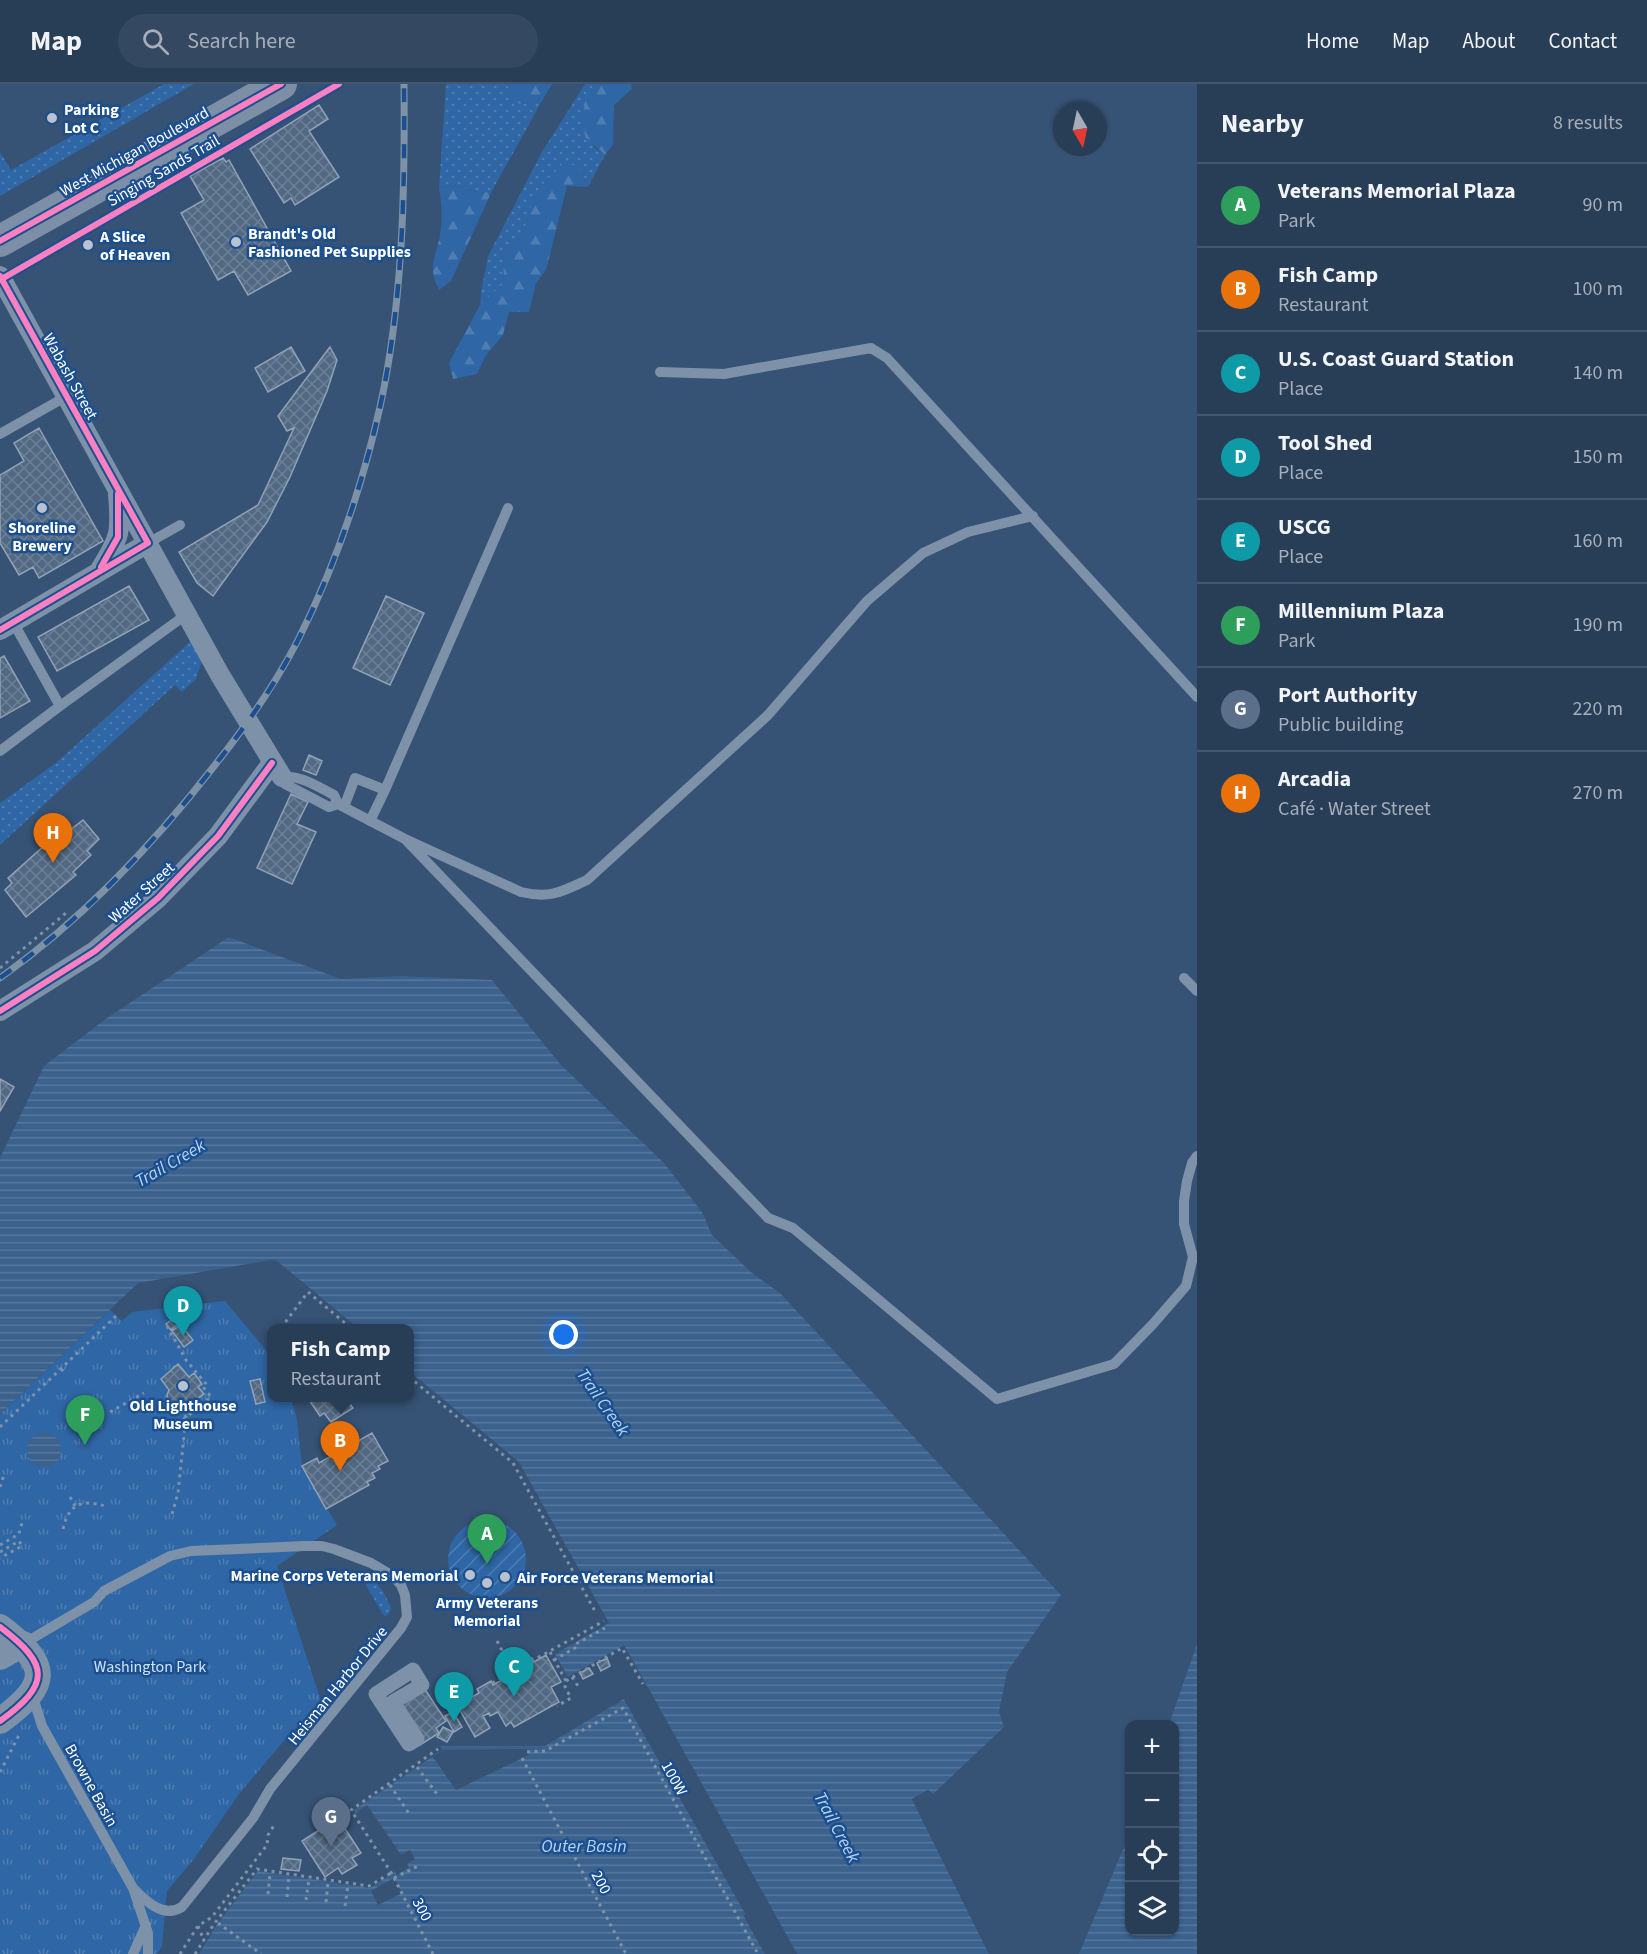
<!DOCTYPE html>
<meta charset="utf-8">
<style>
:root{--surface:#283e57;--page:#344961;--text:#f1f3f6;--muted:#a5aeba;--line:#44576d;--accent:#b9c2ce}
body{margin:0;font-family:"Source Sans 3",sans-serif;background:var(--page);color:var(--text)}
.controls{position:absolute;right:18px;bottom:18px;display:grid;overflow:hidden;border-radius:12px;box-shadow:0 2px 4px #0004}
.controls button{width:54px;height:54px;display:grid;place-items:center;padding:0;border:0;border-bottom:2px solid var(--line);background:var(--surface);color:var(--text);font:30px sans-serif}
.compass{position:absolute;left:1053px;top:18px;width:54px;height:54px;border-radius:50%;background:var(--surface);box-shadow:0 2px 4px #0004;rotate:171deg}
.you{position:absolute;left:564px;top:1251px;width:21px;height:21px;margin:-15px;border:4px solid #fff;border-radius:50%;background:#1a73e8;box-shadow:0 0 0 9px #1a73e833}
.badge{display:grid;place-items:center;width:39px;height:39px;border-radius:50%;background:var(--accent);color:#fff;font-size:20px;font-weight:700}
.pin{position:absolute;translate:-50% -50px;filter:drop-shadow(0 2px 3px #0008)}
.pin::after{content:'';position:absolute;top:32px;width:21px;height:18px;background:inherit;clip-path:polygon(0 0,100% 0,50% 100%)}
.popup{position:absolute;left:267px;top:1240px;width:147px;height:78px;box-sizing:border-box;display:grid;place-content:center;border-radius:12px;background:var(--surface);filter:drop-shadow(0 2px 4px #0005);font-size:20px;white-space:nowrap;color:var(--muted)}
.popup b{font-size:22px;color:var(--text)}
.popup::after{content:'';position:absolute;left:50%;top:100%;margin-left:-12px;border:12px solid transparent;border-top-color:var(--surface)}
.list{margin:0;padding:0;list-style:none}
h2{display:flex;justify-content:space-between;align-items:center;height:78px;margin:0;padding:0 24px;font-size:26px}
h2 small{font-size:20px;font-weight:400;color:var(--muted)}
.list li{display:grid;grid-template-columns:39px 1fr auto;gap:18px;align-items:center;box-sizing:border-box;height:84px;padding:0 24px;border-top:2px solid var(--line)}
.list b{display:block;font-size:22px;white-space:nowrap}
.list p{margin:0;font-size:20px;white-space:nowrap;color:var(--muted)}
.list em{font-size:20px;font-style:normal;color:var(--muted)}
.icon{flex:none;width:33px;height:33px;fill:none;stroke:currentColor;stroke-width:2;stroke-linecap:round;stroke-linejoin:round}
.map{position:relative;flex:none;width:1197px;height:1870px;overflow:hidden}
header{display:flex;align-items:center;gap:36px;box-sizing:border-box;height:84px;padding:0 30px;background:var(--surface);border-bottom:2px solid var(--line)}
header strong{font-size:28px}
nav{display:flex;gap:33px;margin-inline-start:auto;font-size:21px}
.search{width:420px;height:54px;background:var(--page);display:flex;align-items:center;gap:15px;box-sizing:border-box;padding:0 21px;border-radius:33px;color:var(--muted);font-size:22px}
main{display:flex}
aside{flex:1;background:var(--surface)}
.map>svg:first-child{display:block}
.grass{fill:url(#grass-dots)}
.forest{fill:url(#forest-firs)}
.park{fill:url(#park-tufts)}
.garden{fill:url(#garden-furrows)}
.water{fill:url(#water-rules)}
.pier{fill:#365274}
.building{fill:url(#building-cross-hatch);stroke:#92a2b6;stroke-width:1.5}
.lines{fill:none;stroke-linecap:round;stroke-linejoin:round}
.path{stroke:#7d92a8;stroke-width:3;stroke-dasharray:3 4.5;stroke-linecap:butt}
.service{stroke:#7d92a8;stroke-width:10}
.pedestrian{stroke:#7d92a8;stroke-width:15}
.minor{stroke:#7d92a8;stroke-width:20}
.tertiary{stroke:#7d92a8;stroke-width:26}
.primary{stroke:#7d8ea7;stroke-width:32}
.rail-casing{stroke:#7e92a7;stroke-width:7}
.rail{stroke:#1b4f8f;stroke-width:4.5;stroke-dasharray:14;stroke-linecap:butt}
.cycleway-casing{stroke:#1b4f8f;stroke-width:10}
.cycleway{stroke:#ff80c0;stroke-width:6}
.poi-dot{fill:#b9c2ce;stroke:#1b4f8f;stroke-width:2}
.labels{text-anchor:middle;stroke-width:5;stroke-linejoin:round;paint-order:stroke}
.poi-label{font-size:16px;font-weight:bold;fill:#fff;stroke:#1b4f8f;text-anchor:start}
.street-label{font-size:16px;fill:#fff;stroke:#1b4f8f}
.park-label{font-size:16px;fill:#cfe3fa;stroke:#1b4f8f}
.water-label{font-size:18px;font-style:italic;fill:#b5d3f5;stroke:#1b4f8f}
</style>
<header>
<strong>Map</strong>
<div class="search"><svg class="icon" aria-label="search" viewBox="0 0 24 24"><circle cx="10" cy="10" r="6"/><path d="M15 15l6 6"/></svg>Search here</div>
<nav><a>Home</a><a>Map</a><a>About</a><a>Contact</a></nav>
</header>
<main>
<div class="map">
<svg width="1197" height="1870" viewBox="0 0 1197 1870">
<defs>
<pattern id="grass-dots" width="8" height="8" patternUnits="userSpaceOnUse" patternTransform="scale(1.5)"><rect width="8" height="8" fill="#2f66a5"/><path d="M2 2h.1M6 6h.1" fill="none" stroke="#4e7db2" stroke-width="1.8" stroke-linecap="round"/></pattern>
<pattern id="forest-firs" width="22" height="20" patternUnits="userSpaceOnUse" patternTransform="scale(1.5)"><rect width="22" height="20" fill="#2f66a5"/><path d="M5 1l3.5 6h-7zM16 11l3.5 6h-7z" fill="#4e7db2"/></pattern>
<pattern id="park-tufts" width="24" height="20" patternUnits="userSpaceOnUse" patternTransform="scale(1.5)"><rect width="24" height="20" fill="#2f66a5"/><path d="M3 7l-1-3M5 7V3M7 7l1-3M15 17l-1-3M17 17v-4M19 17l1-3" fill="none" stroke="#4e7db2"/></pattern>
<pattern id="garden-furrows" width="10" height="10" patternUnits="userSpaceOnUse" patternTransform="scale(1.5)"><rect width="10" height="10" fill="#2f66a5"/><path d="M-1 1l2-2M0 10L10 0M9 11l2-2" fill="none" stroke="#4e7db2"/></pattern>
<pattern id="water-rules" width="6" height="5" patternUnits="userSpaceOnUse" patternTransform="scale(1.5)"><rect width="6" height="5" fill="#3b618d"/><path d="M0 2.5h6" fill="none" stroke="#58799e"/></pattern>
<pattern id="building-cross-hatch" width="8" height="8" patternUnits="userSpaceOnUse" patternTransform="scale(1.5)"><rect width="8" height="8" fill="#526984"/><path d="M0 0l8 8M0 8l8-8" fill="none" stroke="#6c8096"/></pattern>
</defs>
<rect width="100%" height="100%" fill="#365274"/>
<path class="grass" d="M164 0H194L0 112V68L11 86Z
M446 0H506L522 20 543 15 492 107 480 109 454 101 439 104Z
M585 0H596L586 9 594 63 605 71 588 103 581 85 553 91 542 101 532 119 523 150 503 172 504 199 480 221 481 208 488 172 542 68Z
M193 555 202 577 196 595 182 608 175 601 0 761V719L57 678Z
M371 1494C381 1502 387 1513 391 1525L389 1530 386 1532 383 1531 366 1501V1497Z"/>
<path class="forest" d="M506 0H552L543 15 522 20 509 18V4Z
M596 0H631L632 5 614 21 613 61 605 71 585 53 583 34 586 9Z
M565 77 581 85 588 103 567 102 546 186 536 199 529 228H509L503 251 486 271 477 290 453 295 449 279 480 221 504 199 503 172 523 150 532 119 542 101Z
M454 101 480 109 492 107 451 197 439 206C428 184 434 177 439 156 443 139 442 120 439 104Z"/>
<path class="park" d="M225 1217 271 1272V1314H291L297 1336 302 1382 337 1441 277 1482 321 1617 282 1659 239 1710 194 1775 167 1807 162 1862 157 1870H0V1330L110 1226 122 1237 132 1228Z"/>
<path class="garden" d="M448 1475a39 39 0 1 1 78 0a39 39 0 1 1-78 0Z"/>
<path class="water" d="M229 853 341 895 401 892 492 896 560 980 664 1079 702 1128 712 1151 752 1189 780 1209 1061 1511 1007 1588 999 1628 1004 1643 933 1710 928 1706 912 1715 989 1870H797L624 1561 568 1593 555 1570 609 1539 519 1378 409 1287V1244H358L277 1177 271 1176 138 1199 0 1330V1074L44 982 107 934Z
M27 1366a17 17 0 1 1 34 0a17 17 0 1 1-34 0Z
M1197 1560V1870H1079L1129 1751 1130 1848H1174V1640H1169Z
M624 1615 746 1831 744 1832 765 1870H199L218 1839 258 1787 370 1804 395 1788 354 1726 442 1666 440 1662H545Z"/>
<path class="pier" d="M647 1602 797 1870H794L645 1603Z
M627 1614 749 1829 748 1833 768 1870H765L744 1832 746 1830 624 1615Z
M526 1665 529 1671 456 1706 433 1673 442 1666Z
M928 1706 934 1712 928 1710 916 1716 992 1870H989L912 1715Z
M367 1721 401 1771 410 1766 415 1775 407 1780 409 1783 397 1791 356 1729Z
M394 1794 402 1809 378 1821 371 1807Z"/>
<path class="building" d="M319 21 328 35 309 47 339 93 295 121 291 114 284 119 250 65Z
M223 74 226 78 229 76 291 187 248 211 234 187 218 196 181 129 204 116 190 92Z
M291 263 305 287 268 308 255 284Z
M330 263 337 276 327 307 290 393 267 438 213 512 197 499 179 468 258 421 294 344 287 347 278 332Z
M39 344 103 457 39 494 33 483 19 491 0 459V391L24 377 14 359Z
M129 502 149 536 57 587 38 553Z
M386 512 424 529 390 601 353 584Z
M4 572 30 617 0 634V574Z
M309 671 322 677 316 691 303 686Z
M291 710 308 718 297 740 316 748 292 800 257 784Z
M83 736 99 755 87 767 91 771 73 788 76 791 26 833 5 806 12 799 8 794 44 762 46 765Z
M0 995 14 1003 0 1027Z
M175 1233 180 1239 171 1246 166 1240Z
M181 1241 193 1256 184 1263 172 1247Z
M178 1280 189 1293 194 1289 202 1300 198 1303 204 1310 184 1325 178 1317 172 1318 168 1316 167 1311 169 1306 161 1295Z
M260 1295 265 1318 256 1320 250 1297Z
M313 1314H346L353 1324 331 1338 324 1329 320 1332 309 1316Z
M372 1349 388 1377 378 1382 380 1385 372 1389 375 1394 367 1398 369 1401 326 1425 302 1382 317 1374 319 1379Z
M546 1571 561 1598 551 1603 559 1618 514 1643 511 1638 506 1642 498 1628 490 1632 489 1629 483 1632 490 1644 475 1653 457 1621 479 1609 477 1605 491 1597 493 1601 526 1583 523 1579 532 1574 534 1578Z
M607 1574 610 1582 601 1587 597 1579Z
M589 1584 593 1590 583 1595 580 1589Z
M422 1601 446 1637 436 1644 439 1649 420 1661 393 1618Z
M453 1628 462 1643 454 1648 445 1632Z
M443 1643 453 1648 447 1658 437 1653Z
M338 1734 361 1769 352 1774 357 1781 342 1790 338 1784 325 1793 302 1757Z
M283 1774 301 1776 299 1787 281 1785Z"/>
<g class="lines">
<path class="path" d="M0 884 66 829
M167 1242 186 1276 207 1301 204 1304 211 1313 173 1344
M281 1244 308 1208 351 1244
M61 1285 66 1290
M409 1293 513 1379 596 1529
M110 1328 144 1309
M0 1343 116 1232
M0 1403 4 1391
M70 1413 75 1422
M172 1430 178 1409 186 1333 175 1318
M63 1445C69 1420 81 1415 105 1422
M0 1461 19 1450 22 1439
M0 1468 19 1457 22 1462 0 1474
M497 1557 513 1587
M550 1568 566 1597 565 1603 571 1614 557 1622
M554 1576 575 1564 574 1561 605 1544
M572 1593 578 1602
M566 1597 622 1564 643 1600
M492 1599 604 1537
M527 1668 545 1667 623 1624 758 1870
M522 1674 626 1870
M417 1683 437 1710
M0 1688 20 1649
M390 1701 410 1731
M394 1794 418 1782
M268 1810 270 1789
M287 1813 289 1792
M306 1816 309 1795
M326 1818 328 1798
M345 1822 348 1801
M218 1839 261 1870
M198 1842 203 1854
M180 1870 198 1842 212 1833 267 1761 268 1751 275 1740
M195 1870 214 1840 257 1785 369 1802 391 1789
M433 1870 392 1790 351 1726 438 1665"/>
<path class="service" d="M660 288 724 290 871 264 887 274 1197 613
M0 350 67 312
M148 459 180 441
M60 622 187 530
M0 667 60 622 13 538
M338 720 329 723 285 700 282 693C301 691 318 703 334 711L338 720 405 755 521 808C550 815 561 808 587 796L768 631 867 517 923 469 968 448 1033 432
M344 723 355 694 385 706 508 424
M370 737 385 706
M405 755 768 1134 793 1144 997 1315 1114 1280 1153 1240 1186 1202 1193 1173 1184 1140V1117L1187 1097 1192 1079 1197 1072
M1184 894 1197 907
M23 1560 94 1518 104 1507 170 1472 191 1467 305 1462H322L334 1465 371 1479 393 1492 401 1501 405 1511 407 1533 401 1544 270 1705 253 1734 182 1823C163 1835 146 1817 133 1804
M32 1610 42 1642 133 1804 148 1849V1870
M133 1870 146 1841"/>
<path class="pedestrian" d="M413 1586 422 1601 393 1618 417 1655 409 1660 376 1610Z"/>
<path class="minor" d="M0 192 220 591 282 693
M101 484C121 452 121 447 118 410
M0 546 148 459
M0 927 95 867 158 814 218 752 272 679"/>
<path class="tertiary" d="M0 1543C50 1581 51 1600 0 1637
M0 1573 23 1560"/>
<path class="primary" d="M0 157 281 0"/>
<g class="rail-casing">
<path id="rail" d="M0 894C83 835 153 761 215 681 246 642 275 601 298 556 335 483 362 403 380 323 403 218 405 107 404 0"/>
</g>
<use href="#rail" class="rail"/>
<g class="cycleway-casing">
<path id="cycleway" d="M0 157 281 0
M0 192 148 459 0 546
M0 196 339 0
M101 483 118 453V410
M0 927 95 867 158 814 218 752 272 679
M0 1543C50 1581 51 1600 0 1637"/>
</g>
<use href="#cycleway" class="cycleway"/>
</g>
<g class="poi-dot">
<circle cx="52" cy="34" r="6"/>
<circle cx="236" cy="158" r="6"/>
<circle cx="88" cy="161" r="6"/>
<circle cx="42" cy="424" r="6"/>
<circle cx="183" cy="1302" r="6"/>
<circle cx="470" cy="1491" r="6"/>
<circle cx="505" cy="1493" r="6"/>
<circle cx="487" cy="1499" r="6"/>
</g>
<g class="labels">
<g class="poi-label">
<text x="64" y="31">Parking<tspan x="64" dy="18">Lot C</tspan></text>
<text x="248" y="155">Brandt's Old<tspan x="248" dy="18">Fashioned Pet Supplies</tspan></text>
<text x="100" y="158">A Slice<tspan x="100" dy="18">of Heaven</tspan></text>
<text x="42" y="449" text-anchor="middle">Shoreline<tspan x="42" dy="18">Brewery</tspan></text>
<text x="183" y="1327" text-anchor="middle">Old Lighthouse<tspan x="183" dy="18">Museum</tspan></text>
<text x="458" y="1497" text-anchor="end">Marine Corps Veterans Memorial</text>
<text x="517" y="1499">Air Force Veterans Memorial</text>
<text x="487" y="1524" text-anchor="middle">Army Veterans<tspan x="487" dy="18">Memorial</tspan></text>
</g>
<g class="street-label">
<text transform="translate(134 67) rotate(-29)" y="6">West Michigan Boulevard</text>
<text transform="translate(163 86) rotate(-30)" y="6">Singing Sands Trail</text>
<text transform="translate(71 292) rotate(61)" y="6">Wabash Street</text>
<text transform="translate(141 808) rotate(-42)" y="6">Water Street</text>
<text transform="translate(337 1601) rotate(-51)" y="6">Heisman Harbor Drive</text>
<text transform="translate(675 1694) rotate(61)" y="6">100W</text>
<text transform="translate(92 1701) rotate(61)" y="6">Browne Basin</text>
<text transform="translate(602 1798) rotate(62)" y="6">200</text>
<text transform="translate(423 1825) rotate(62)" y="6">300</text>
</g>
<g class="park-label">
<text x="150" y="1588">Washington Park</text>
</g>
<g class="water-label">
<text transform="translate(170 1079) rotate(-30)" y="6">Trail Creek</text>
<text transform="translate(603 1318) rotate(55)" y="6">Trail Creek</text>
<text transform="translate(837 1743) rotate(62)" y="6">Trail Creek</text>
<text x="584" y="1768">Outer Basin</text>
</g>
</g>
</svg>
<div class="controls">
<button>+</button>
<button>−</button>
<button><svg class="icon" aria-label="locate" viewBox="0 0 24 24"><circle cx="12" cy="12" r="6"/><path d="M12 2v4M12 18v4M2 12h4M18 12h4"/></svg></button>
<button><svg class="icon" aria-label="layers" viewBox="0 0 24 24"><path d="M12 4l9 5-9 5-9-5zM3 14l9 5 9-5"/></svg></button>
</div>
<svg class="compass" viewBox="-18 -18 36 36"><path d="M0-13l5 13h-10z" fill="#e53935"/><path d="M0 13l5-13h-10z" fill="#a5aeba"/></svg>
<div class="you"></div>
<div class="pin badge" style="left:487px;top:1480px;background:#2e9e5b">A</div>
<div class="pin badge" style="left:340px;top:1387px;background:#e8710a">B</div>
<div class="popup"><b>Fish Camp</b>Restaurant</div>
<div class="pin badge" style="left:514px;top:1613px;background:#0f9aa8">C</div>
<div class="pin badge" style="left:183px;top:1252px;background:#0f9aa8">D</div>
<div class="pin badge" style="left:454px;top:1638px;background:#0f9aa8">E</div>
<div class="pin badge" style="left:85px;top:1361px;background:#2e9e5b">F</div>
<div class="pin badge" style="left:331px;top:1763px;background:#5c6f8a">G</div>
<div class="pin badge" style="left:53px;top:779px;background:#e8710a">H</div>
</div>
<aside>
<h2>Nearby<small>8 results</small></h2>
<ul class="list">
<li><span class="badge" style="background:#2e9e5b">A</span><div><b>Veterans Memorial Plaza</b><p>Park</p></div><em>90 m</em></li>
<li><span class="badge" style="background:#e8710a">B</span><div><b>Fish Camp</b><p>Restaurant</p></div><em>100 m</em></li>
<li><span class="badge" style="background:#0f9aa8">C</span><div><b>U.S. Coast Guard Station</b><p>Place</p></div><em>140 m</em></li>
<li><span class="badge" style="background:#0f9aa8">D</span><div><b>Tool Shed</b><p>Place</p></div><em>150 m</em></li>
<li><span class="badge" style="background:#0f9aa8">E</span><div><b>USCG</b><p>Place</p></div><em>160 m</em></li>
<li><span class="badge" style="background:#2e9e5b">F</span><div><b>Millennium Plaza</b><p>Park</p></div><em>190 m</em></li>
<li><span class="badge" style="background:#5c6f8a">G</span><div><b>Port Authority</b><p>Public building</p></div><em>220 m</em></li>
<li><span class="badge" style="background:#e8710a">H</span><div><b>Arcadia</b><p>Café · Water Street</p></div><em>270 m</em></li>
</ul>
</aside>
</main>
